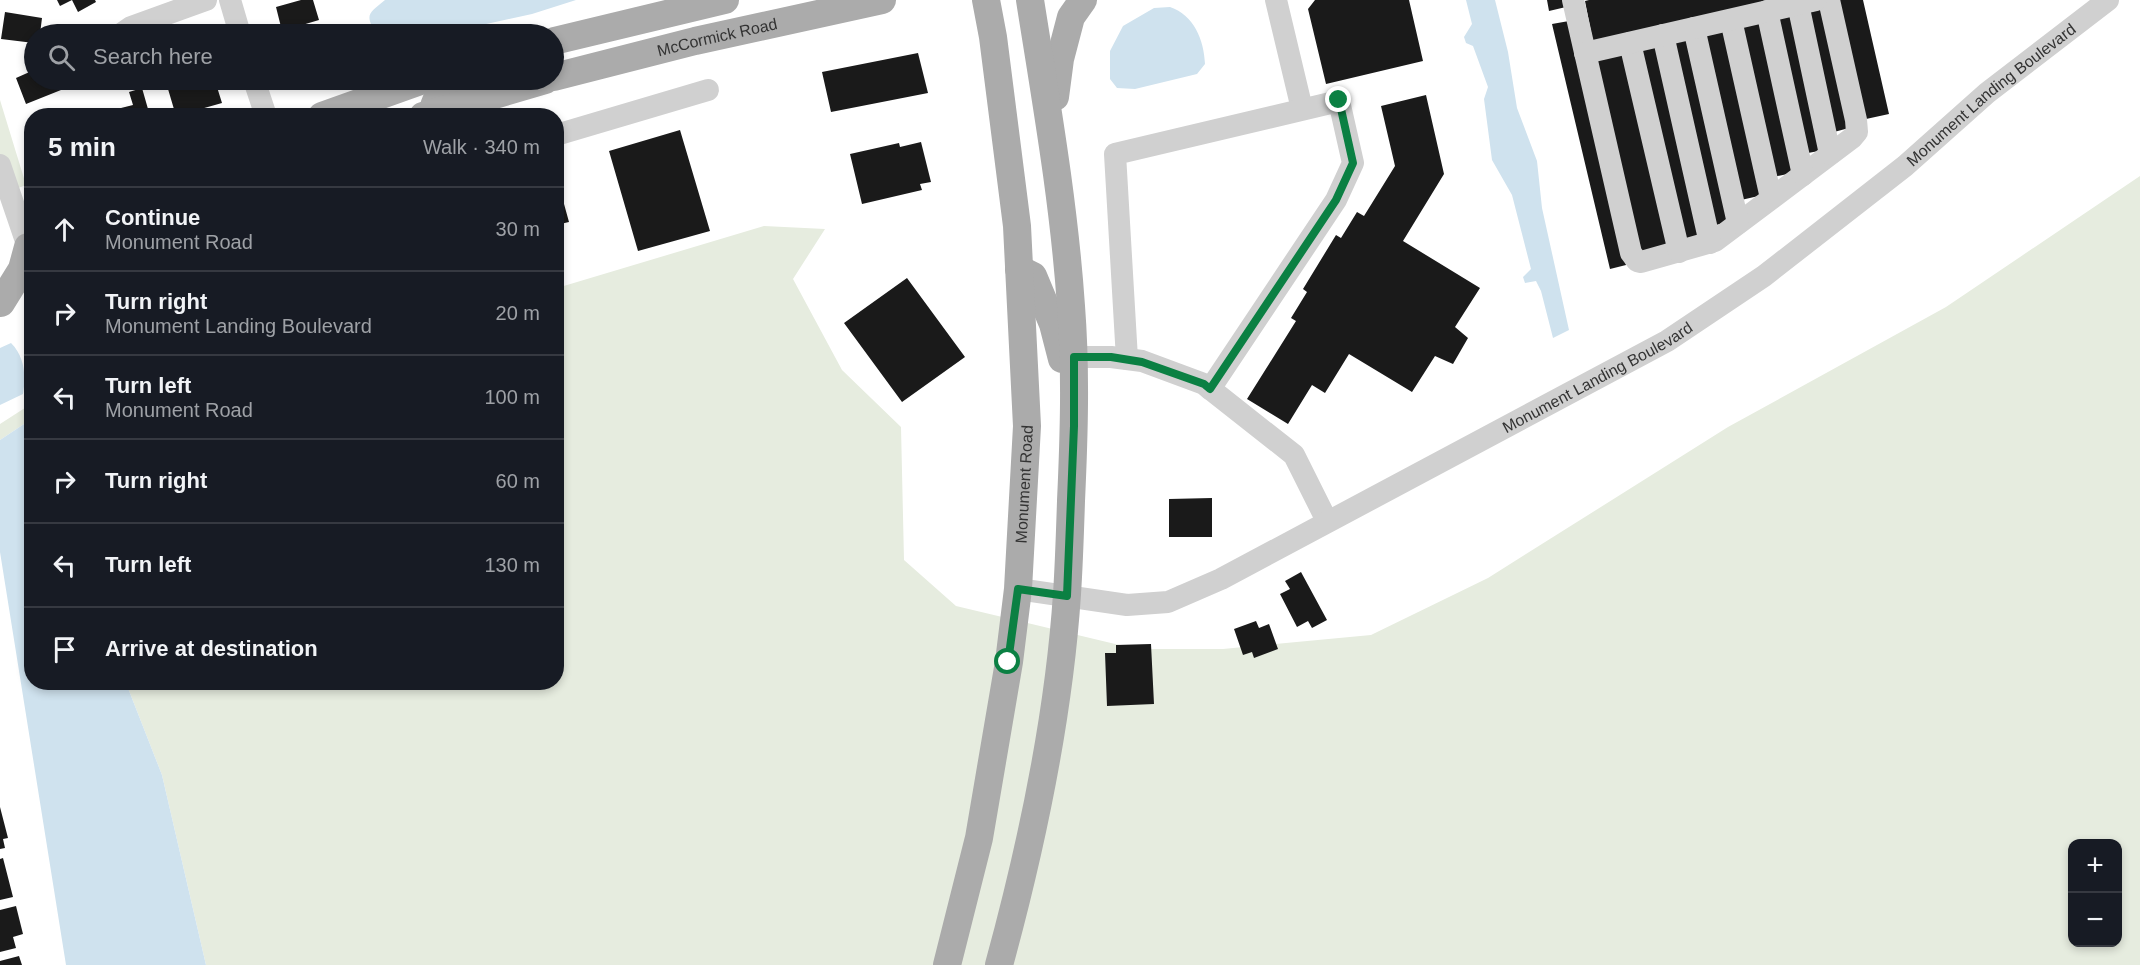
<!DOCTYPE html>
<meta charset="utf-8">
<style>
:root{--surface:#171b24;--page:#20242c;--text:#f1f3f6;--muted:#9ea1a6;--line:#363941}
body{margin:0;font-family:Arial,sans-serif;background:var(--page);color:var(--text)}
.controls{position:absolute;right:18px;bottom:18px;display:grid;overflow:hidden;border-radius:12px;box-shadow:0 3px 9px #0003}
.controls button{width:54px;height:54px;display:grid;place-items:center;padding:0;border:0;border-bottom:2px solid var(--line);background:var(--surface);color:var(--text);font:30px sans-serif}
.stop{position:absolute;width:18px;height:18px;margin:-14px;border:4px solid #0b8043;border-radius:50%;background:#fff}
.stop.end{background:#0b8043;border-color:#fff;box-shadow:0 2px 6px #0008}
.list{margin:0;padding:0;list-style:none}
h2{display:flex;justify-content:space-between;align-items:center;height:78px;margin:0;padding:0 24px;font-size:26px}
h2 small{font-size:20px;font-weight:400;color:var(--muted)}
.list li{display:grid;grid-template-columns:39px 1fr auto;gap:18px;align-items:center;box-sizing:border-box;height:84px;padding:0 24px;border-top:2px solid var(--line)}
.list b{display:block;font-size:22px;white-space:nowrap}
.list p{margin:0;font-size:20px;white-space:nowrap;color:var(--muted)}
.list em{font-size:20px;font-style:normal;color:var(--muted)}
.icon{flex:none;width:33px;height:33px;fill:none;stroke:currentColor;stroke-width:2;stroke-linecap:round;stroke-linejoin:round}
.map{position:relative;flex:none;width:2140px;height:965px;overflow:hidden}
.search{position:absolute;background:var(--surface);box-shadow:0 3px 9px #0003;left:24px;top:24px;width:540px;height:66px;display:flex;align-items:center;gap:15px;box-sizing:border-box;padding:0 21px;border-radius:33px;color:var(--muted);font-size:22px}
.panel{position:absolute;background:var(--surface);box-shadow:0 3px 9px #0003;left:24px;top:108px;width:540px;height:582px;border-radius:24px}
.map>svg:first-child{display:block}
.green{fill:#e6ecdf;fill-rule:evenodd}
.water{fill:#cfe2ee}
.building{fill:#1a1a1a}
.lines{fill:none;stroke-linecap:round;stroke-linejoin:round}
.minor{stroke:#d0d0d0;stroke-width:22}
.major{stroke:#ababab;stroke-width:28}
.route{stroke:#0b8043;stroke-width:8}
.labels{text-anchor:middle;stroke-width:6;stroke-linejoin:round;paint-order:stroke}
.street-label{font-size:16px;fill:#333;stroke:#fff}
</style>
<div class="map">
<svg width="2140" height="965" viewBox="0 0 2140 965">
<rect width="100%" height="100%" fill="#fff"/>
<path class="green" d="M0 100 26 185 0 195Z
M2140 176V965H206L162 775 126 683 556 682 557 288 764 226 825 229 793 279 842 370 901 427 904 560 956 606 1136 649H1223L1371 635 1488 578 1728 427 1946 307ZM2072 844H2118V942H2072Z
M31 404V427L24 424 0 440V424Z"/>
<path class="water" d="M385 0H576L532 14 441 34H377C363 14 370 13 385 0Z
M1466 0H1495L1508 52 1517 108 1537 161 1542 208 1569 330 1553 338 1541 291 1536 281 1525 283 1523 277 1531 269 1512 195 1492 160 1484 99 1488 87 1473 46 1466 43 1464 37 1472 24Z
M1170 7C1194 15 1204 40 1205 64L1197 74 1135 89 1117 88 1110 79V51L1123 26 1154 8Z
M11 343C25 357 26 376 23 394L0 405V348Z
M24 424 32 427V682L126 683 162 775 206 965H66L0 552V440Z"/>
<path class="building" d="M57 0H95L96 2 78 12 72 0 60 6Z
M301 0H313L319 20 282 31 276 7Z
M1315 0H1409L1423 61 1326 84 1308 9Z
M1547 0H1564L1566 7 1549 11Z
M1589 0H1775L1593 42 1585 1Z
M1839 0H1863L1889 114 1866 119Z
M1822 9 1849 128 1834 132 1807 13Z
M5 12 42 18 40 34H34V43L1 39Z
M1793 15 1824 150 1808 153 1778 19Z
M1569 21 1626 265 1610 269 1552 24Z
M1763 22 1797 172 1773 177 1740 27Z
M1726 31 1763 195 1741 200 1704 36Z
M1690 39 1731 221 1716 225 1674 43Z
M1659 46 1703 240 1686 244 1641 50Z
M918 53 928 93 831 112 822 72Z
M1626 53 1670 246 1640 253 1596 60Z
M34 70V80H62L66 88 26 104 16 78Z
M203 80 206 90 217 87 222 103 176 116 168 89Z
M142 88 150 116H124L121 108 133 105 129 92Z
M1426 95 1444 174 1403 241 1480 288 1455 327 1468 338 1453 364 1435 356 1412 392 1349 354 1325 393 1312 385 1288 424 1247 399 1296 321 1291 318 1307 292 1303 289 1336 235 1341 238 1357 212 1364 216 1395 166 1381 106Z
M680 130 710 231 638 251 609 151Z
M921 142 931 182 920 184 922 190 862 204 850 154 899 143 900 147Z
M556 175 569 222 556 225Z
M907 278 965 357 902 402 844 323Z
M1212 498V537H1169V499Z
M1301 572 1327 620 1312 628 1308 621 1297 627 1280 594 1290 589 1285 581Z
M1256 621 1259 628 1269 624 1278 649 1254 658 1252 652 1243 655 1234 629Z
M1151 644 1154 704 1107 706 1105 653H1116V645Z
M0 807 8 838 3 839 5 848 0 849Z
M3 858 13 897 0 900V859Z
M16 906 23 934 13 937 16 948 0 952V910Z
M19 956 22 965H0V961Z"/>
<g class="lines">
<g class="minor">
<path d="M230 0 240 34"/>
<path d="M1276 0 1302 109"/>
<path d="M1573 0 1631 253 1637 261 1641 262 1715 241 1852 138 1857 132 1856 120 1829 0"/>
<path d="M1798 4 1830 154"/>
<path d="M1767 11 1803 175"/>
<path d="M1731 20 1771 198"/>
<path d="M1694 28 1738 223"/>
<path d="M121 34 131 27 206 0"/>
<path d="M1663 35 1710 243"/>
<path d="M1630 43 1679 252"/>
<path d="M1585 53 1816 0"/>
<path d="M254 80 266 116"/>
<path d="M556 135 708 90"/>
<path d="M0 165 28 247"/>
<path d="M1074 357H1111L1142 361 1204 384 1294 455 1327 521"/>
<path d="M1127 359 1115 154 1339 101 1353 163 1336 200 1210 389"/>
<path id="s1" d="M1018 589 1127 605 1168 602 1221 579 1667 341 1764 276 1905 166 1987 93 2108 0"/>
</g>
<g class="major">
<path d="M554 41 725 0"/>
<path id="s2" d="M554 77 695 41 882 0"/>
<path d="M1055 97 1060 59 1071 17 1083 0"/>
<path d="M432 113C438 90 443 86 466 80"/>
<path d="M322 116 423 80"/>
<path d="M423 116 545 80"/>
<path d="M1019 269 1033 276 1053 324 1062 359"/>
<path d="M1 303 22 269 28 247"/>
<path id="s3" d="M947 965 979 838 1009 662 1018 589 1027 426 1017 226 993 37 986 0"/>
<path d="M999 965C1031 848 1059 715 1067 594 1069 564 1070 532 1071 501 1074 436 1076 371 1071 306 1064 203 1046 101 1030 0"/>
</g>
</g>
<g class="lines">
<path class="route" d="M1008 662 1018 589 1067 596 1074 426V357H1111L1142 362 1204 384 1210 389 1336 200 1353 163 1339 100"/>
</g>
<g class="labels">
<g class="street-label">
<text dy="6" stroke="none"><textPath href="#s2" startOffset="168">McCormick Road</textPath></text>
<text dy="6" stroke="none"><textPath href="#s1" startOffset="1122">Monument Landing Boulevard</textPath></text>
<text dy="6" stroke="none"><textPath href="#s1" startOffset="636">Monument Landing Boulevard</textPath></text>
<text dy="6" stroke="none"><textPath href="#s3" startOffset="488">Monument Road</textPath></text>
</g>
</g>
</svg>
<div class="controls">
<button>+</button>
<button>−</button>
</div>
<div class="stop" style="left:1008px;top:662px"></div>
<div class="stop end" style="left:1339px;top:100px"></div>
<div class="search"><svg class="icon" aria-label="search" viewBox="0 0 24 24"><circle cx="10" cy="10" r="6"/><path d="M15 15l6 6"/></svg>Search here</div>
<section class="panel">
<h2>5 min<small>Walk · 340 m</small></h2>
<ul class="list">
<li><svg class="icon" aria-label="ahead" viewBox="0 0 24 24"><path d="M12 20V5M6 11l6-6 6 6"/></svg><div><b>Continue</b><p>Monument Road</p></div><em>30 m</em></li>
<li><svg class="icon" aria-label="right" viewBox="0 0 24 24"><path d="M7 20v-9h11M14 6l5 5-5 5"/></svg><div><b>Turn right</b><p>Monument Landing Boulevard</p></div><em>20 m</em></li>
<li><svg class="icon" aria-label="left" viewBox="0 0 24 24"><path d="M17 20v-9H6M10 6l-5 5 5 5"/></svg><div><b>Turn left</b><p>Monument Road</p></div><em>100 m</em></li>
<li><svg class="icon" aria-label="right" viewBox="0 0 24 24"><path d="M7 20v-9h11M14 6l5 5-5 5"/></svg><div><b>Turn right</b></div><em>60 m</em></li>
<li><svg class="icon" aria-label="left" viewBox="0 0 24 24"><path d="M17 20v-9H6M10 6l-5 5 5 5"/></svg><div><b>Turn left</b></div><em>130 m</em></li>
<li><svg class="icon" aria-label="arrive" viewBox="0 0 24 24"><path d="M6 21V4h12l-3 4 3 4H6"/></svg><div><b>Arrive at destination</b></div></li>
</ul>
</section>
</div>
